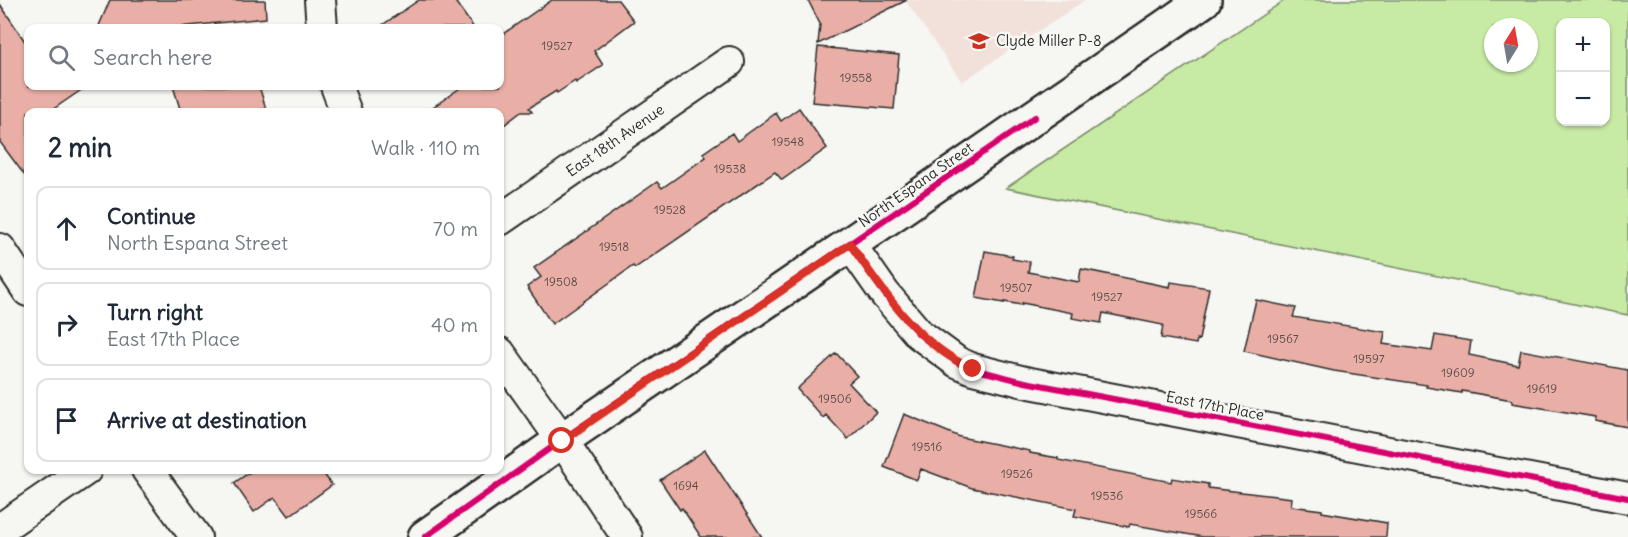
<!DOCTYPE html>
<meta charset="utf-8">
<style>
:root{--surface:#fff;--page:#f6f6f7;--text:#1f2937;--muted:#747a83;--line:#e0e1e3}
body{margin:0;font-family:Delius,sans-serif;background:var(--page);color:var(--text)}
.controls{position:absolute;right:18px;top:18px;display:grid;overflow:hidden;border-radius:12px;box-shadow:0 2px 4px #0004}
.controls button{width:54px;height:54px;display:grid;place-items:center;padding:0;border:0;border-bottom:2px solid var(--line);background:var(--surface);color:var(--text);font:30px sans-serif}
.compass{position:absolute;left:1484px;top:18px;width:54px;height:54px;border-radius:50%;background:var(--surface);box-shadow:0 2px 4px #0004;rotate:11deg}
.stop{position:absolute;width:18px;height:18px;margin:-14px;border:4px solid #d93025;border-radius:50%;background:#fff}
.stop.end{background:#d93025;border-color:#fff;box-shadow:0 2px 6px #0008}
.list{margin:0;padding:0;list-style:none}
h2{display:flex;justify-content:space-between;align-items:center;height:78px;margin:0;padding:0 24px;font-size:26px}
h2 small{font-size:20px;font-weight:400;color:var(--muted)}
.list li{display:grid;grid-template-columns:39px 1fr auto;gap:18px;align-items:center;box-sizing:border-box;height:84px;margin:0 12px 12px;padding:0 12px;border:2px solid var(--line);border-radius:12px}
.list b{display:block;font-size:22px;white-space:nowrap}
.list p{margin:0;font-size:20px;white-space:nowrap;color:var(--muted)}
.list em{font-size:20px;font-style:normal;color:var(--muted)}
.icon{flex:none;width:33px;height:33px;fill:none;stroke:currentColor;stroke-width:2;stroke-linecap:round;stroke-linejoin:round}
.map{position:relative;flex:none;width:1628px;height:537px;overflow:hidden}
.search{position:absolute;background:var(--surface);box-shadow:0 2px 4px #0004;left:24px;top:24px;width:480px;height:66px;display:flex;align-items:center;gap:15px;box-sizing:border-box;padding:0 21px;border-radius:12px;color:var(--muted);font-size:22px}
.panel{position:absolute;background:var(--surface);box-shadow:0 2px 4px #0004;left:24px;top:108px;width:480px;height:366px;border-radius:12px}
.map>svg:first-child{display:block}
.built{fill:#f2e1db}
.green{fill:#c7eaa4;stroke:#798a68;stroke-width:1.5;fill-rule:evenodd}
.building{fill:#e9afa6;stroke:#2b2b2b;stroke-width:1.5}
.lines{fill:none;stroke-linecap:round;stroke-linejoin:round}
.street-casing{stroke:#2b2b2b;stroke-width:34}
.secondary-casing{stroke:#2b2b2b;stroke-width:38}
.street{stroke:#f6f6f2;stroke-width:30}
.secondary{stroke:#f6f6f2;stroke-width:33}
.cycleway-casing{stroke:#f6f6f2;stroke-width:10}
.cycleway{stroke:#d6006c;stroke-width:6}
.route{stroke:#d93025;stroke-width:8}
.labels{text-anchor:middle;stroke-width:5;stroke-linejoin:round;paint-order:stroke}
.number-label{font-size:12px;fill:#5a4c4a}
.poi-label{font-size:15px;fill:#2b2b2b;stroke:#f6f6f2;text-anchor:start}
.street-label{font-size:15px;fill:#2b2b2b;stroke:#f6f6f2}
</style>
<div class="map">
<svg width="1628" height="537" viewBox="0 0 1628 537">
<rect width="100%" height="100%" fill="#f6f6f2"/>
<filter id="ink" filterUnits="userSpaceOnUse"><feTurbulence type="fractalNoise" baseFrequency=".0167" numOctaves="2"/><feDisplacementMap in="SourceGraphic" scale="12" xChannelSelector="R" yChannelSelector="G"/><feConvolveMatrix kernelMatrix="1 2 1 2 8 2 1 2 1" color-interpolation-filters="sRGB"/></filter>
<g filter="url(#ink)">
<path class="built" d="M905 0H1085L962 82Z"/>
<path class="green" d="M1285 0H1628V315L1006 188ZM1560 22H1606V122H1560ZM1493 27H1529V63H1493Z"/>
<path class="building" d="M110 0H265L266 18 169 28H98Z
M419 0H454L474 28H378Z
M552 0H618L634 21 594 51 603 65 576 83 575 81 557 93 556 91 529 108 532 112H521L500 128V112H426L463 86H500V36Z
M808 0H907L818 44 820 24Z
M0 4 28 46V86H87L49 112H28V180L0 142Z
M818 47 899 55 894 109 812 102Z
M173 86H259L267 112H181Z
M799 108 827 148 782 180 775 172 635 268 633 266 552 324 527 287 541 277 534 268 657 182 662 188 706 157 703 153 732 133 737 141 776 113 781 121Z
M985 251 1013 256 1012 259 1030 262 1028 272 1079 282 1081 269 1170 287 1171 282 1209 288 1199 340 1197 339 1196 344 1161 338 1163 325 1103 313 1101 323 1072 318 1073 313 1022 303V305L1004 302V303L976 298Z
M1256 300 1296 308 1293 317 1385 332 1383 344 1432 351 1435 335 1471 341 1469 355 1518 365 1521 350 1628 370V427L1595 421V417L1512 403V400L1462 391V393L1426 387 1427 385 1334 371 1244 351Z
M836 353 857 376 849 383 876 412 848 439 826 415 823 418 797 389Z
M904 414 960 437 1030 451V453L1058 458V460L1171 482 1172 478 1208 484V488L1292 498 1291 506 1322 510V512L1387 523 1386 537H1203L1130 524 1129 527 1074 516 1076 509 972 488 921 469 917 480 884 467Z
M705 450 762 537H701L682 508 680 510 660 480Z
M253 470H321L332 485 289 516 275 497 254 512 234 483Z"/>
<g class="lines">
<g class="street-casing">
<g id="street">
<path d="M320 0 322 28"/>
<path d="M336 86 346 112"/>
<path id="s1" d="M500 220 729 62"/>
<path d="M850 244 885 294 919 334 957 362 973 369 1025 382 1628 498"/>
<path d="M0 249 28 291"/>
<path d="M500 353 562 440 627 537"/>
<path d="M147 470 196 537"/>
<path d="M0 529 86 470"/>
</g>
</g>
<g class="secondary-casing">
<path id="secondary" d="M425 537 562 440 850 244 1204 0"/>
</g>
<use href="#street" class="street"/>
<use href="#secondary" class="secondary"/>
<g class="cycleway-casing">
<path id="cycleway" d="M850 244 885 294 919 334 957 362 973 369 1025 382 1628 498
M425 537 562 440 1035 117"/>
</g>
<use href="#cycleway" class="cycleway"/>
</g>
</g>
<g class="lines" filter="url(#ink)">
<path class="route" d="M562 441 850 244C885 293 916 344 973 369"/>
</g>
<defs>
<g id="school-bare" transform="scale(1.62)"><path d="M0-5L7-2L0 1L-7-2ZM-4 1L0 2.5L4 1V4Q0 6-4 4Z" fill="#c8321e" stroke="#f6f6f2" stroke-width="2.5" paint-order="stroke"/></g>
</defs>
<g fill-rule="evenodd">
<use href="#school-bare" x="979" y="41"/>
</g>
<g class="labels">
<g class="number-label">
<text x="557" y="50">19527</text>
<text x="856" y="82">19558</text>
<text x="788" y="146">19548</text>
<text x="730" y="173">19538</text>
<text x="670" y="214">19528</text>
<text x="614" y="251">19518</text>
<text x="561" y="286">19508</text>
<text x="1016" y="292">19507</text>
<text x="1107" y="301">19527</text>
<text x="1283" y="343">19567</text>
<text x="1369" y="363">19597</text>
<text x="1458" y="377">19609</text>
<text x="1542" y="393">19619</text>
<text x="835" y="403">19506</text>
<text x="927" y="451">19516</text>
<text x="1017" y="478">19526</text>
<text x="686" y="490">1694</text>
<text x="1107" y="500">19536</text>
<text x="1201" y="518">19566</text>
</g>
<g class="poi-label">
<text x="996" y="46">Clyde Miller P-8</text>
</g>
<g class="street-label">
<text dy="5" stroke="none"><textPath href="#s1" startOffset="140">East 18th Avenue</textPath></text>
<text transform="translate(916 185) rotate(-35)" y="5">North Espana Street</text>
<text transform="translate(1215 406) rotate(11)" y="5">East 17th Place</text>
</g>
</g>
</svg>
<div class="controls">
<button>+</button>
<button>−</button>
</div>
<svg class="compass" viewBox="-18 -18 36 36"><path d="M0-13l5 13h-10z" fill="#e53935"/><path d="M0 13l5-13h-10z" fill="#747a83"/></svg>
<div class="stop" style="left:562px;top:441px"></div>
<div class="stop end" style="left:973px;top:369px"></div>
<div class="search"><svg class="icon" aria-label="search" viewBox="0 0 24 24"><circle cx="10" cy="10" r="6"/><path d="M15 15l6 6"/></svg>Search here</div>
<section class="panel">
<h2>2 min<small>Walk · 110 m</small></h2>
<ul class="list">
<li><svg class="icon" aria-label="ahead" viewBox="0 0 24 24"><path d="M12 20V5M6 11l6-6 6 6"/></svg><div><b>Continue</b><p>North Espana Street</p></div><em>70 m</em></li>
<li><svg class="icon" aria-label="right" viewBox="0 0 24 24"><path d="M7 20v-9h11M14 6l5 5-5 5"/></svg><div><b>Turn right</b><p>East 17th Place</p></div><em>40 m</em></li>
<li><svg class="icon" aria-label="arrive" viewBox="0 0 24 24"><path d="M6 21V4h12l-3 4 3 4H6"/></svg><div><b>Arrive at destination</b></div></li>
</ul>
</section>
</div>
